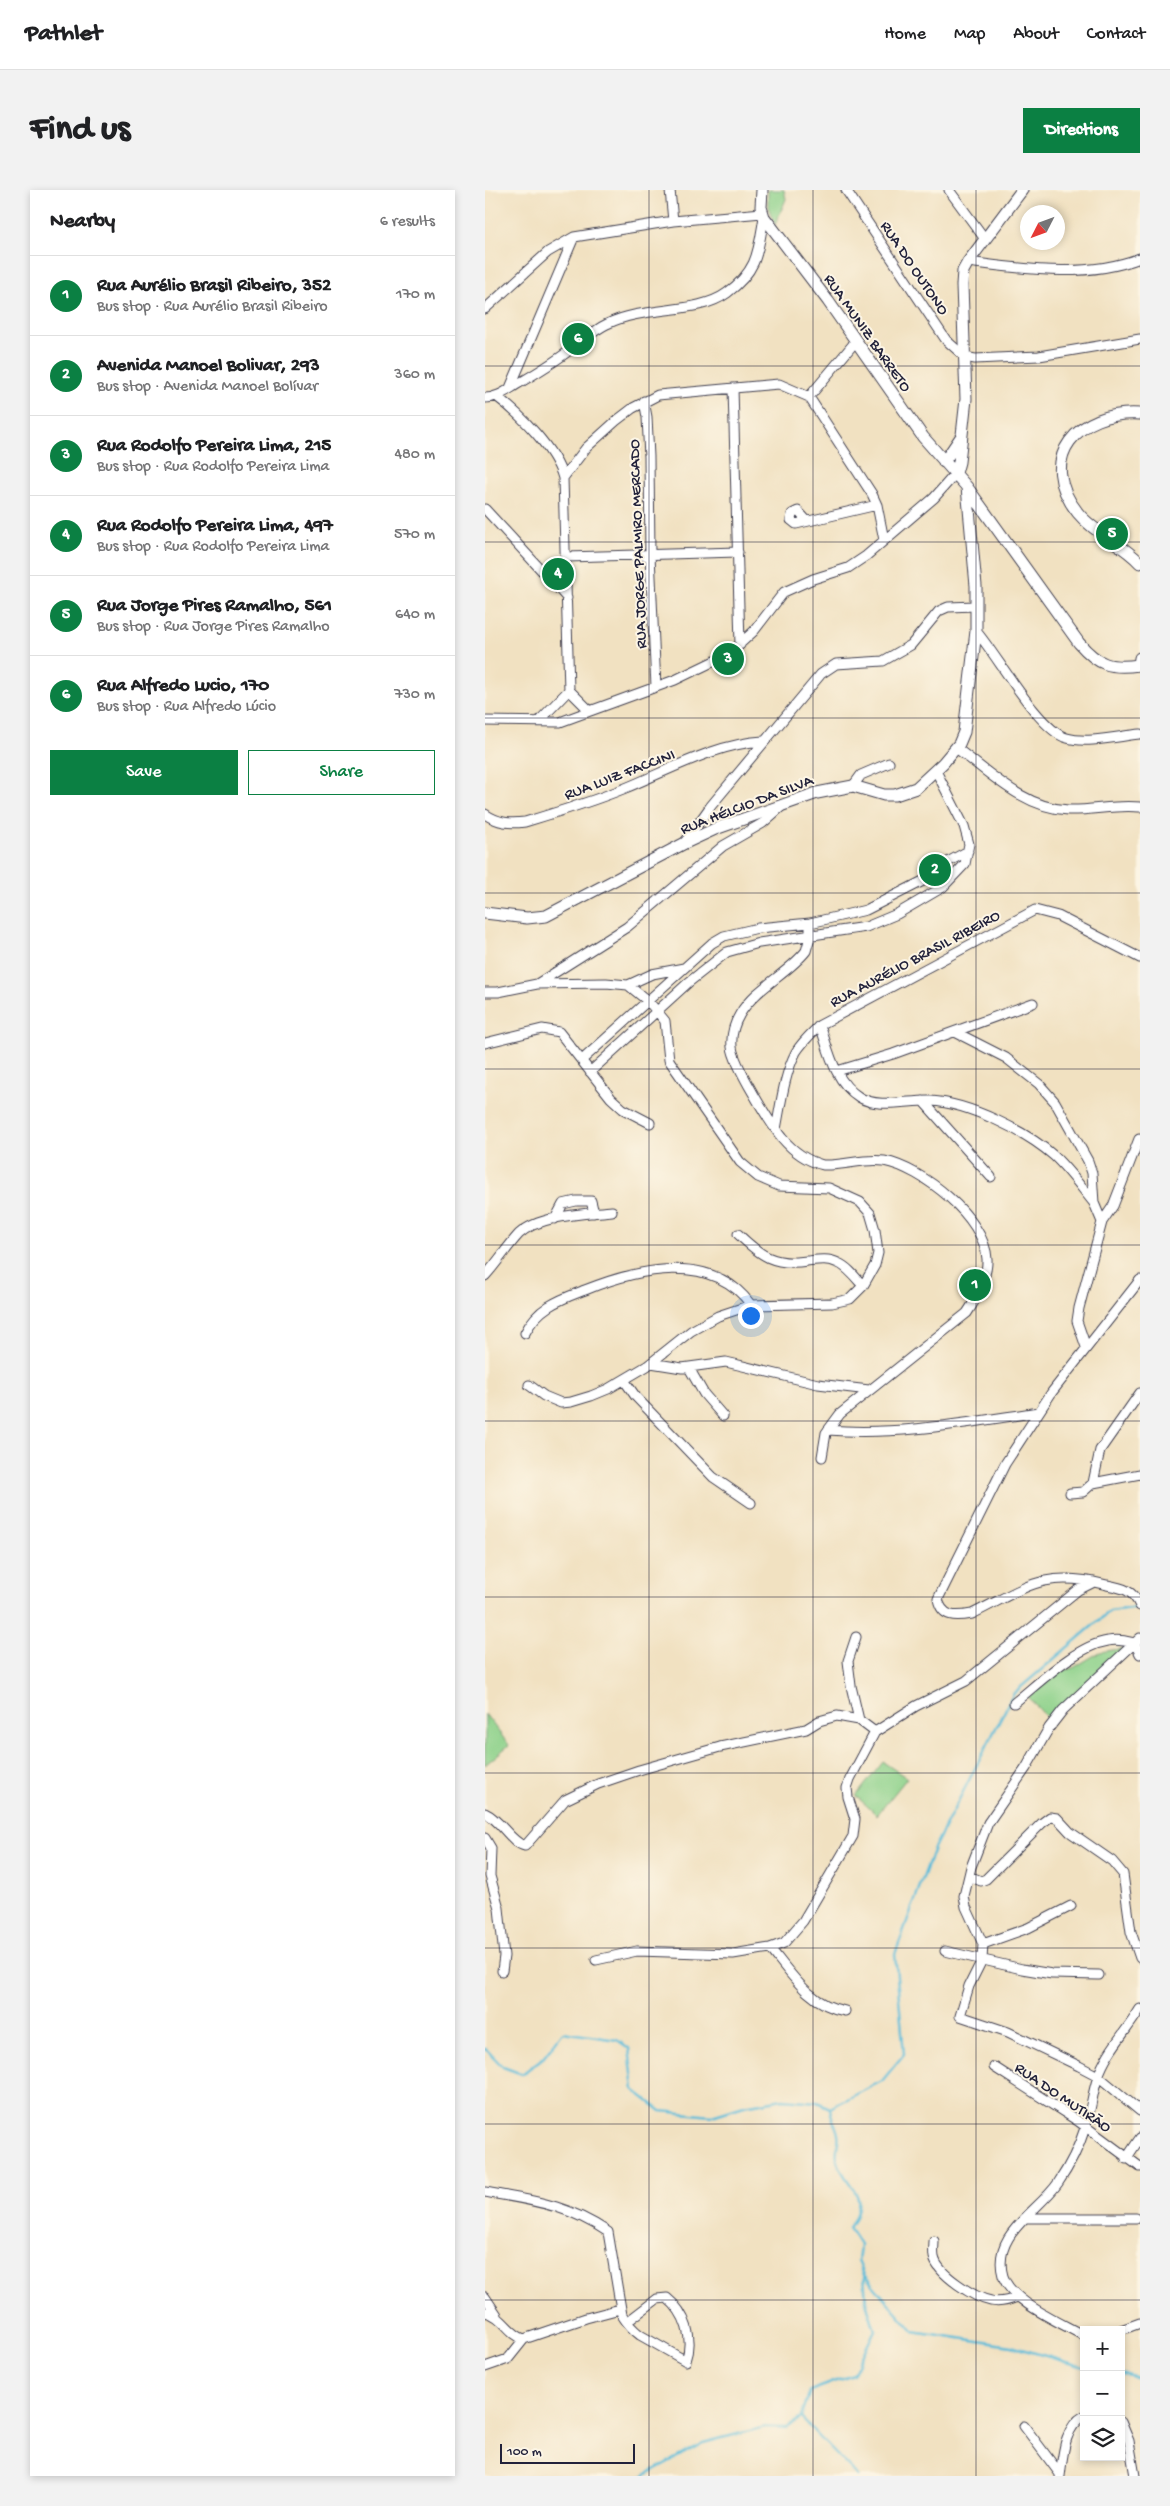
<!DOCTYPE html>
<meta charset="utf-8">
<style>
:root{--surface:#fff;--page:#f2f2f2;--text:#202124;--muted:#757577;--line:#e0e0e0;--accent:#0b8043}
body{margin:0;font-family:"Gochi Hand",sans-serif;background:var(--page);color:var(--text)}
.controls{position:absolute;right:15px;bottom:15px;display:grid;overflow:hidden;border-radius:0px;box-shadow:0 2px 8px #0003}
.controls button{width:45px;height:45px;display:grid;place-items:center;padding:0;border:0;border-bottom:1px solid var(--line);background:var(--surface);color:var(--text);font:25px sans-serif}
.compass{position:absolute;left:535px;top:15px;width:45px;height:45px;border-radius:50%;background:var(--surface);box-shadow:0 2px 8px #0003;rotate:228deg}
.scale{position:absolute;left:15px;bottom:12px;width:135px;box-sizing:border-box;padding-left:5px;border:2px solid #22223b;border-top:0;font-size:14px;line-height:18px;white-space:nowrap;color:#22223b;-webkit-text-stroke:4px #fcf5e5;paint-order:stroke}
.you{position:absolute;left:265px;top:1125px;width:18px;height:18px;margin:-12px;border:4px solid #fff;border-radius:50%;background:#1a73e8;box-shadow:0 0 0 8px #1a73e833}
.badge{display:grid;place-items:center;width:32px;height:32px;border-radius:50%;background:var(--accent);color:#fff;font-size:16px;font-weight:700}
.pin{position:absolute;translate:-50% -50%;border:2px solid #fff;box-shadow:0 1px 5px #0006}
.list{margin:0;padding:0;list-style:none}
h2{display:flex;justify-content:space-between;align-items:center;height:65px;margin:0;padding:0 20px;font-size:21px}
h2 small{font-size:16px;font-weight:400;color:var(--muted)}
.list li{display:grid;grid-template-columns:32px 1fr auto;gap:15px;align-items:center;box-sizing:border-box;height:80px;padding:0 20px;border-top:1px solid var(--line)}
.list b{display:block;font-size:19px;white-space:nowrap}
.list p{margin:0;font-size:16px;white-space:nowrap;color:var(--muted)}
.list em{font-size:16px;font-style:normal;color:var(--muted)}
.actions{display:flex;gap:10px;padding:15px 20px}
.actions a{flex:1;padding:11px 0;border:1px solid var(--accent);border-radius:0px;text-align:center;font-size:18px;color:var(--accent)}
.actions .main{background:var(--accent);color:#fff}
.icon{flex:none;width:28px;height:28px;fill:none;stroke:currentColor;stroke-width:2;stroke-linecap:round;stroke-linejoin:round}
.map{position:relative;flex:none;width:655px;height:2286px;overflow:hidden;border-radius:0px}
header{display:flex;align-items:center;gap:30px;box-sizing:border-box;height:70px;padding:0 25px;background:var(--surface);border-bottom:1px solid var(--line)}
header strong{font-size:24px}
nav{display:flex;gap:28px;margin-inline-start:auto;font-size:18px}
.intro{display:flex;align-items:center;justify-content:space-between;box-sizing:border-box;height:120px;padding:0 30px}
h1{margin:0;font-size:35px}
.button{padding:12px 22px;border-radius:0px;background:var(--accent);color:#fff;font-size:18px;font-weight:700}
main{display:flex;gap:30px;padding:0 30px}
aside{flex:1;background:var(--surface);border-radius:0px;box-shadow:0 2px 8px #0003}
.map>svg:first-child{display:block}
.green{fill:#8dd18a;stroke:#587a62}
.lines{fill:none;stroke-linecap:round;stroke-linejoin:round}
.stream{stroke:#5bbcd9;stroke-width:2.5}
.minor-casing{stroke:#413f4f;stroke-width:11}
.tertiary-casing{stroke:#413f4f;stroke-width:13}
.minor{stroke:#fff;stroke-width:9}
.tertiary{stroke:#fff;stroke-width:11}
.grid{fill:none;stroke:#22223b;stroke-width:1;stroke-opacity:0.55}
.labels{text-anchor:middle;stroke-width:4;stroke-linejoin:round;paint-order:stroke}
.street-label{font-size:16px;fill:#22223b;stroke:#fcf5e5}
</style>
<header>
<strong>Pathlet</strong>
<nav><a>Home</a><a>Map</a><a>About</a><a>Contact</a></nav>
</header>
<div class="intro"><h1>Find us</h1><a class="button">Directions</a></div>
<main>
<aside>
<h2>Nearby<small>6 results</small></h2>
<ul class="list">
<li><span class="badge">1</span><div><b>Rua Aurélio Brasil Ribeiro, 352</b><p>Bus stop · Rua Aurélio Brasil Ribeiro</p></div><em>170 m</em></li>
<li><span class="badge">2</span><div><b>Avenida Manoel Bolivar, 293</b><p>Bus stop · Avenida Manoel Bolívar</p></div><em>360 m</em></li>
<li><span class="badge">3</span><div><b>Rua Rodolfo Pereira Lima, 215</b><p>Bus stop · Rua Rodolfo Pereira Lima</p></div><em>480 m</em></li>
<li><span class="badge">4</span><div><b>Rua Rodolfo Pereira Lima, 497</b><p>Bus stop · Rua Rodolfo Pereira Lima</p></div><em>570 m</em></li>
<li><span class="badge">5</span><div><b>Rua Jorge Pires Ramalho, 561</b><p>Bus stop · Rua Jorge Pires Ramalho</p></div><em>640 m</em></li>
<li><span class="badge">6</span><div><b>Rua Alfredo Lucio, 170</b><p>Bus stop · Rua Alfredo Lúcio</p></div><em>730 m</em></li>
</ul>
<div class="actions"><a class="main">Save</a><a>Share</a></div>
</aside>
<div class="map">
<svg width="655" height="2286" viewBox="0 0 655 2286">
<rect width="100%" height="100%" fill="#fcf5e5"/>
<filter id="ink" filterUnits="userSpaceOnUse"><feTurbulence type="fractalNoise" baseFrequency=".02" numOctaves="2"/><feDisplacementMap in="SourceGraphic" scale="10" xChannelSelector="R" yChannelSelector="G"/><feConvolveMatrix kernelMatrix="1 2 1 2 8 2 1 2 1" color-interpolation-filters="sRGB"/></filter>
<filter id="wash" filterUnits="userSpaceOnUse"><feTurbulence type="fractalNoise" baseFrequency=".0096" numOctaves="4" result="noise"/><feDisplacementMap in="SourceGraphic" scale="20" xChannelSelector="R" yChannelSelector="G"/><feGaussianBlur stdDeviation="1.12" result="paint"/><feColorMatrix in="noise" values="0 0 0 0 0 0 0 0 0 0 0 0 0 0 0 0 0 1.4 0 .05"/><feComposite in="paint" operator="in"/></filter>
<g filter="url(#wash)">
<rect width="100%" height="100%" fill="#f1e1c1"/>
<path class="green" d="M283 0H299L301 9 290 35 283 17Z
M640 1458 566 1532 543 1507 574 1481 588 1478 615 1462Z
M0 1524 24 1555 0 1575Z
M398 1572 422 1588 392 1625 371 1606Z"/>
<g class="lines">
<path class="stream" d="M0 1858 18 1877 37 1884 59 1867 78 1842 132 1850 144 1858 149 1900 176 1921 227 1926 259 1916 298 1909 332 1912 345 1918C346 1928 351 1935 353 1944 355 1951 350 1960 352 1968 359 2000 388 1999 364 2038L375 2055 373 2071 379 2085 381 2112 390 2140 368 2185 325 2201 316 2228
M345 1918 397 1891 419 1864 410 1764 449 1658 529 1503 625 1421 654 1417
M380 2086 428 2141 526 2156 599 2177
M636 2184 655 2188
M316 2228 372 2286
M158 2286 218 2253 280 2237 301 2238 316 2228"/>
</g>
</g>
<g filter="url(#ink)">
<g class="lines">
<g class="minor-casing">
<path id="minor" d="M185 0 188 31
M361 0 461 150 480 167 490 169 554 166 655 149
M464 0 500 49
M483 72C540 79 600 89 655 68
M0 119 63 62 89 47 188 31 277 23
M371 151 324 207 387 304 392 315 399 350
M25 198 89 47
M248 198 255 455
M11 206C35 224 70 259 78 288
M324 207 294 194 173 205 148 218 131 231 101 258 78 288 84 500 105 521 190 490 244 464 269 441 299 402 328 389 363 378 381 366 449 308 471 283
M0 208C12 208 21 201 31 195 50 184 68 173 85 160 97 152 109 140 122 134 160 115 212 125 242 103 273 80 273 62 279 27
M159 211 162 227 164 267 165 365 171 497
M0 319 82 408
M322 331 313 321 307 324 306 330 311 334 392 315
M82 367 253 362
M491 441C512 465 554 541 582 548 602 554 634 546 655 544
M55 530 84 500
M0 531 75 532 105 521
M471 558C504 582 539 618 583 620 607 621 631 614 655 617
M368 596 376 585 404 573
M0 624C13 633 25 634 40 632 73 622 106 612 138 599 183 581 229 554 278 551
M200 652 225 617 336 484 351 474 398 471 426 455 454 421 463 417 491 416
M325 733V747L321 761C303 784 270 798 255 824 249 834 246 846 247 857 249 875 285 933 297 948 308 961 322 971 338 975 358 976 379 968 399 971 437 978 500 1028 502 1069 503 1085 491 1110 482 1123L355 1224 341 1243 337 1267
M52 794 142 737 238 656 278 633 295 618
M0 802H13L52 794 121 793 143 795 167 784 199 778
M335 835C344 861 349 891 374 907 392 919 425 910 446 911 483 913 541 941 569 966 584 980 596 997 609 1013
M470 842 521 868 554 894 570 912 603 971 607 983 609 1013 617 1032 594 1118 592 1131 601 1157
M0 853 57 839 74 842 126 908 138 919 165 933
M97 870 227 753 239 746 273 738 325 733 381 720 438 691 459 674 483 661
M352 881 408 864 548 813
M105 882 204 792 242 762 274 753 381 737 412 724 458 697 480 674 484 654 479 636 451 581
M438 911 506 987
M291 939C296 914 299 885 311 862 317 852 326 844 335 835L550 720 573 726 655 768
M70 1029 78 1014 91 1011H106L109 1023
M617 1032 628 1016 654 949
M253 1044C276 1066 289 1076 322 1071 332 1070 343 1068 353 1073 363 1077 371 1088 378 1096
M0 1086C12 1073 22 1057 34 1044 54 1025 100 1024 127 1021
M655 1090 567 1202 520 1274 453 1409C457 1428 471 1427 487 1424 542 1397 558 1379 622 1395 638 1398 648 1400 655 1416
M40 1143C53 1117 74 1110 100 1100 152 1079 227 1061 266 1115
M166 1173 197 1178 241 1172 333 1194 384 1200
M204 1178 219 1204 238 1226
M139 1190 151 1207 228 1287 266 1313
M44 1195 59 1206 76 1213 86 1212 106 1206 123 1199 162 1176 206 1141 233 1126 266 1115 347 1113 365 1109 378 1096 390 1075 393 1063 390 1040 385 1023 375 1012 344 998 294 996 273 987 255 972 184 870 180 831 164 812 143 795
M343 1240C413 1246 485 1232 554 1222
M608 1293 655 1284
M585 1303 598 1302 608 1293 615 1260 655 1203
M371 1447 363 1471 366 1496 374 1530
M655 1448 578 1520 564 1538 541 1578 503 1633 486 1677 479 1706 481 1717 498 1754 497 1770 484 1796 475 1826 523 1842 594 1876 613 1886 655 1921
M529 1513C554 1493 591 1456 623 1451 632 1449 641 1451 650 1453L655 1464
M0 1623C16 1630 26 1653 40 1656L80 1610 113 1594 154 1580 235 1557 321 1539 334 1531 352 1526 374 1530 390 1542 431 1516 481 1491 593 1400 609 1392
M0 1648 6 1658 5 1686 14 1718 19 1766 17 1781
M484 1686 496 1691 501 1689 557 1633 565 1627 572 1628 585 1642 627 1671 638 1684 646 1742 655 1768
M498 1754 543 1738 586 1716
M285 1758C306 1784 326 1816 360 1821
M460 1761 537 1779 567 1784 614 1785
M111 1770 152 1761 248 1764 285 1758 299 1753 318 1731 368 1646 370 1629 363 1607 362 1598 365 1589 390 1542
M509 1877 593 1931 655 1977
M641 1969 655 1948
M0 2002C49 2011 81 2014 123 2042L137 2125C142 2133 147 2139 155 2145L201 2171C209 2149 201 2123 182 2108L172 2109 142 2132
M540 2028H651
M449 2051C449 2056 448 2062 449 2067 452 2084 490 2108 506 2111 515 2113 523 2111 532 2107
M0 2107 12 2125
M0 2122C18 2125 23 2144 39 2149L101 2128 135 2119
M636 2140 655 2133
M599 2146C575 2132 526 2112 518 2086 506 2044 553 2022 573 1993 584 1977 594 1957 600 1938 606 1922 607 1903 613 1887 621 1862 642 1841 655 1819
M0 2177 23 2169 39 2149
M636 2232 644 2251 650 2286
M539 2236 575 2284
M575 2286C578 2265 579 2237 599 2226"/>
</g>
<g class="tertiary-casing">
<path id="tertiary" d="M277 0 276 17 279 27 343 111 438 247 482 297 594 453C613 475 625 479 654 475L655 468
M655 224C594 220 549 268 593 323 610 344 637 353 655 373
M459 272 476 247
M471 283 474 272 481 209 477 95 478 81 483 72 537 0
M0 723 42 728 61 726 200 653 230 639 332 603 368 596 399 605H410L431 598 458 573 474 554 479 542 491 441V396L482 297"/>
</g>
<use href="#minor" class="minor"/>
<use href="#tertiary" class="tertiary"/>
</g>
</g>
<path class="grid" d="M164 0V2286M328 0V2286M491 0V2286M0 176H655M0 352H655M0 528H655M0 703H655M0 879H655M0 1055H655M0 1231H655M0 1407H655M0 1583H655M0 1758H655M0 1934H655M0 2110H655"/>
<g class="labels">
<g class="street-label">
<text transform="translate(431 77) rotate(56)" y="6">RUA DO OUTONO</text>
<text transform="translate(384 142) rotate(55)" y="6">RUA MUNIZ BARRETO</text>
<text transform="translate(151 354) rotate(-92)" y="6">RUA JORGE PALMIRO MERCADO</text>
<text transform="translate(134 583) rotate(-21)" y="6">RUA LUIZ FACCINI</text>
<text transform="translate(261 613) rotate(-21)" y="6">RUA HÉLCIO DA SILVA</text>
<text transform="translate(429 767) rotate(-28)" y="6">RUA AURÉLIO BRASIL RIBEIRO</text>
<text transform="translate(579 1906) rotate(34)" y="6">RUA DO MUTIRÃO</text>
</g>
</g>
</svg>
<div class="controls">
<button>+</button>
<button>−</button>
<button><svg class="icon" aria-label="layers" viewBox="0 0 24 24"><path d="M12 4l9 5-9 5-9-5zM3 14l9 5 9-5"/></svg></button>
</div>
<svg class="compass" viewBox="-18 -18 36 36"><path d="M0-13l5 13h-10z" fill="#e53935"/><path d="M0 13l5-13h-10z" fill="#757577"/></svg>
<div class="scale">100 m</div>
<div class="you"></div>
<div class="pin badge" style="left:490px;top:1095px">1</div>
<div class="pin badge" style="left:450px;top:680px">2</div>
<div class="pin badge" style="left:243px;top:469px">3</div>
<div class="pin badge" style="left:73px;top:384px">4</div>
<div class="pin badge" style="left:627px;top:344px">5</div>
<div class="pin badge" style="left:93px;top:149px">6</div>
</div>
</main>
